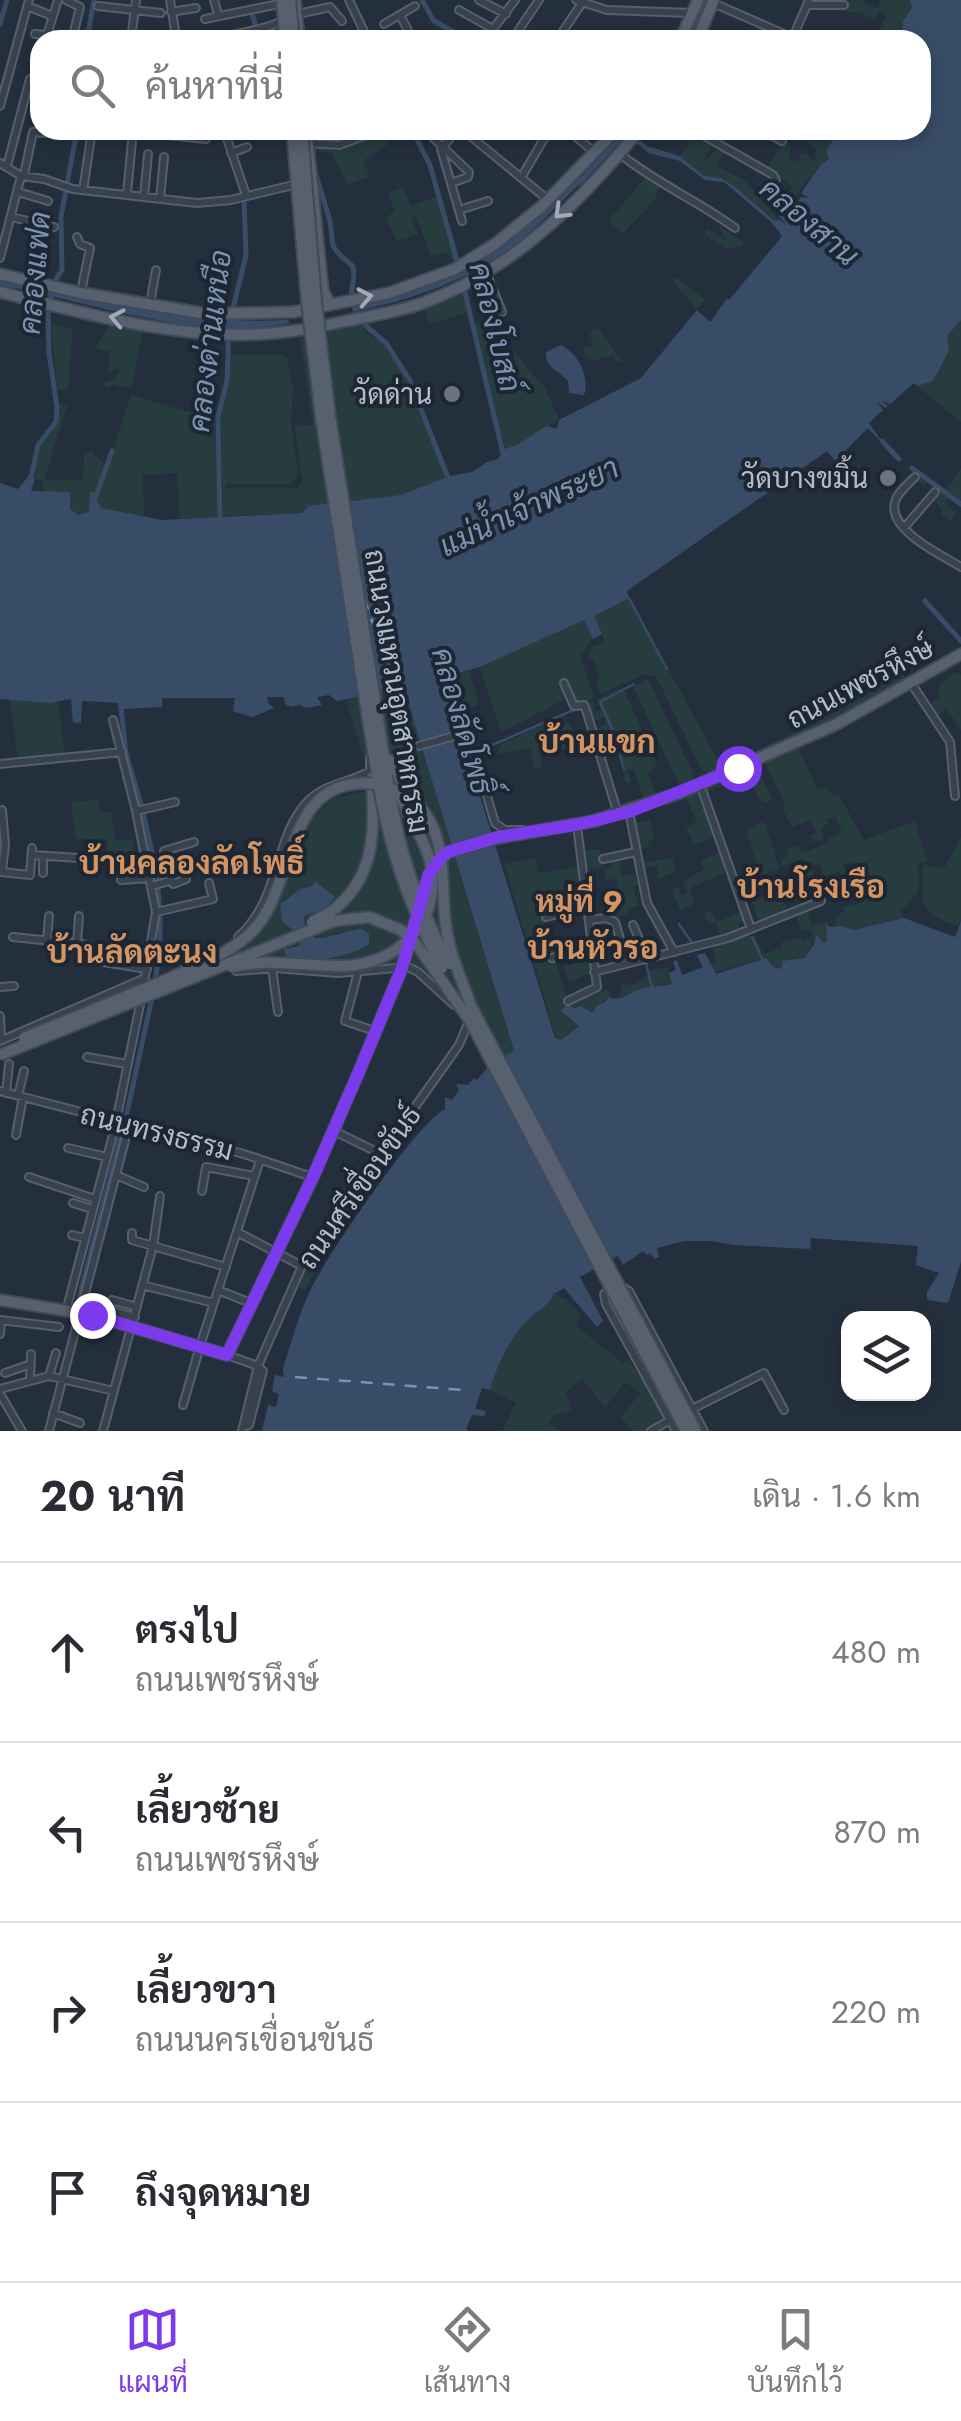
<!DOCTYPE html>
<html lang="th">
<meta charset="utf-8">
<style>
:root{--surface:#fff;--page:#f2f2f3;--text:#2b2b33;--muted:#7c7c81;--line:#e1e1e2;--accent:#7c3aed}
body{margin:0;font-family:Jost,Sarabun,sans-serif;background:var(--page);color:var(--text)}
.controls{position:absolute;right:30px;bottom:30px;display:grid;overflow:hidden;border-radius:20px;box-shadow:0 5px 15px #0003}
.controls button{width:90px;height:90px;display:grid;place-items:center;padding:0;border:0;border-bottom:2px solid var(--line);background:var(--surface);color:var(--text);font:50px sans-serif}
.stop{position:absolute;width:30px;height:30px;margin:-22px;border:8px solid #7c3aed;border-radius:50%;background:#fff}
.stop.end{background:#7c3aed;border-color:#fff;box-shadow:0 2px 10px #0008}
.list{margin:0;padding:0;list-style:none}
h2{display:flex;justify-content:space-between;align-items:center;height:130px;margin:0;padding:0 40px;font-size:42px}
h2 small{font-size:32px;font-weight:400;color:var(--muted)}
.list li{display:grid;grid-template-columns:65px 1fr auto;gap:30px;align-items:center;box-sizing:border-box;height:180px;padding:0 40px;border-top:2px solid var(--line)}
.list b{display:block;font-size:38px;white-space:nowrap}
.list p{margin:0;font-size:32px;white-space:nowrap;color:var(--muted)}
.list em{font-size:32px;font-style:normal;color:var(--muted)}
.icon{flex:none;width:55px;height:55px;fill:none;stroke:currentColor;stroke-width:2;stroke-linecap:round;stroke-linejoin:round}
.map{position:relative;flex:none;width:961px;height:1431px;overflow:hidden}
.search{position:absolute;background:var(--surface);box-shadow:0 5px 15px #0003;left:30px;right:30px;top:30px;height:110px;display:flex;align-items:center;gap:25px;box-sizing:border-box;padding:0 35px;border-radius:30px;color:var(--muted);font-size:38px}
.sheet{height:850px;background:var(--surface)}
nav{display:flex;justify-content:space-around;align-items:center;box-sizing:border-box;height:140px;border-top:2px solid var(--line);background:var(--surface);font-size:28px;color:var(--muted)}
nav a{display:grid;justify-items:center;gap:5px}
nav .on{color:var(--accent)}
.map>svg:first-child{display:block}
.green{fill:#263c3f;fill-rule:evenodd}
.water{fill:#394c67}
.pier{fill:#242f3e}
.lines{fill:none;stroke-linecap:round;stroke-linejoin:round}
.stream{stroke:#394c67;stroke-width:2.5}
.canal{stroke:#394c67;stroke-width:5}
.ferry{stroke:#7c92b1;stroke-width:2.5;stroke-dasharray:12 10;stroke-linecap:butt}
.minor-casing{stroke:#565f6c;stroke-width:10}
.major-casing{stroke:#414a57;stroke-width:14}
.minor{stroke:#38414e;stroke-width:6}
.major{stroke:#56606e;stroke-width:10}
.major-bridge-casing{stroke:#414a57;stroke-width:14;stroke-linecap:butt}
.major-bridge{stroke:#56606e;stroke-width:10}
.oneway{stroke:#a1aab7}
.route{stroke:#7c3aed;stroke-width:12}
.worship-dot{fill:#6b7280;stroke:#1d2633;stroke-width:4}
.labels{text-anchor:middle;stroke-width:8;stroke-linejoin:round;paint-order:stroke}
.poi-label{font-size:28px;fill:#b4bcc9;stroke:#1d2633;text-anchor:end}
.street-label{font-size:28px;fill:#b4bcc9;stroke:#1d2633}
.water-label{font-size:30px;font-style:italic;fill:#7c92b1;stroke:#1d2633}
.neighbourhood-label{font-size:30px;font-weight:bold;fill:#d59563;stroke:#1d2633}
.quarter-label{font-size:32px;font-weight:bold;fill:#d59563;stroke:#1d2633}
</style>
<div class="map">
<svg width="961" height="1431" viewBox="0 0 961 1431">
<rect width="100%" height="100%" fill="#242f3e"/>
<path class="green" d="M829 0H865L864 3 878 8 881 0H910L912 8 903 21 902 36 878 32 887 16 879 10 875 19 859 12H847L840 1Z
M829 130H839L834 137 829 159 820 164 786 208 780 205 793 186 767 168 785 140 791 144 789 159 797 162 802 152 815 160 816 148 806 143 809 137 820 143Z
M382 133 390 143 363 161 370 177 347 185 332 153 313 151V146L336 151Z
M695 133 714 143 704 158 705 161 719 146 727 150 716 166 746 181 778 219 777 223 734 186 721 178 704 176 680 156Z
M645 178 659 185 655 200 622 234 608 221Z
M403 187 411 206 438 196 455 260 452 261 448 252 431 256 416 216 411 218 418 234 396 241 386 217 395 212 388 193Z
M719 226 744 242 742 247 726 249 706 236 705 231 708 229 725 240Z
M671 279H678L705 300 697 310Z
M463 292 467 313 429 324 425 308Z
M486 320 545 388 559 420 511 448 503 449 474 324Z
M961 320V422L917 386 933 381 949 351 947 336Z
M111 323 143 329 132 387H118L116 384 106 388 104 383 115 379 121 368 107 372 111 351 96 348Z
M51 324 73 329 68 389 57 391Z
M360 324 370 336 381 341 404 374 445 478 401 496 355 500 302 513 223 516 221 413 228 390 230 354 283 355 287 358 293 388 291 422 298 473 292 484H226L225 488H298L302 481 295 426 313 425 300 337 331 331 335 333V329Z
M599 329V330L622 361 615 362 614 355 592 361 585 355 584 348 593 346 590 335 593 330Z
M131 394 180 410 215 416 218 518 180 519 177 473 143 475 144 519 101 508 90 493 89 512 78 515 70 509V493H41L44 481 35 479C35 471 34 461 37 452 44 431 57 434 58 405L67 406 44 480H83L84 455 91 451 104 464 112 455Z
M961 469V508L948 499 945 503 956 514 950 521 941 514 943 510 931 499 937 490 927 482 923 486 914 478 917 475 914 472 944 491Z
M629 598 722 767 819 721 892 674 899 671 905 677 910 674 912 676 847 716 711 775 701 769 656 676 643 675 600 694 596 680 600 678 593 658 587 659 592 647 605 641 593 616Z
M584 619 593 639 580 655 595 698 576 706 567 690 563 692 565 699 504 731 500 730 480 667Z
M469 670 479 704 455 715 443 677Z
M955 672 961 675V730L947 709 935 717 927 706 939 698V685Z
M648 679 693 773 692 784 681 789 633 686Z
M403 684 514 1052 490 1065C471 1029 452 986 415 969L241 970 244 947 273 912 304 828 332 799 368 791 366 765 346 700 362 696 357 691ZM313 886 318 912 304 916 305 928 310 935 326 939 343 931 364 949 339 953 329 961 287 947 299 946 301 937 284 899 301 889Z
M623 687 657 764 648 774 657 796 645 801 633 769 628 771 631 782 626 783 614 738 598 743 594 729 607 723 605 717 591 722 585 705 594 701 593 712 601 710 597 699Z
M10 699 58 702 65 756 18 760Z
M563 716 578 737 587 736 593 749 583 755 579 746 540 755 543 768 535 769 530 749 498 754 500 745Z
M798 748 818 790 827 787 833 797 838 794 864 840 915 821 927 862 918 863 919 891 901 912 904 918 853 930 836 926 834 916 843 912V907L860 903 857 893 861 892 859 882 862 881 852 861 843 864 845 871 851 869 855 883 840 887 843 882 840 872 824 876 819 863 806 867 808 871 812 870 817 880 799 885 794 870 805 865 804 859 782 866 780 859 788 856 787 849 798 845 802 853 830 842 829 838 842 832 835 817 827 819 828 824 821 828 824 838 812 842 810 836 816 833 811 820 792 827 782 808 785 804 764 762Z
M747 770 750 776 759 773 773 800 765 803 759 799 749 776 706 792 704 787Z
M699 789 715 836 694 845 686 827 697 822 686 798 665 806 664 803Z
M97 800 100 812H111L116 841 132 839 135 857 107 855V840L76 839 71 802Z
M650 820 654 840 648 842 649 847 637 849 633 823Z
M764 821 780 869 760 875 746 830Z
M961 837V921L957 926C917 911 922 905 923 865L944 868Z
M599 849 604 868 611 866 610 858 618 857 622 876 635 874 638 885 633 887 639 906 628 909V913L614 920 610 917 612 911 608 886 618 888 616 879 606 880 603 867 585 871 582 852Z
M722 851 729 871 690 888 694 904 680 911 672 890 678 886 682 896 688 893 683 882 704 869 701 861Z
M535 858 538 873 581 866 583 892 551 899 552 904 567 911 550 915V920L544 923 567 998 599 988 601 992 609 989 611 997 592 1013 571 1009 568 1002 579 1025 561 1041 556 1037 504 864Z
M672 858 676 871 658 879 657 866 640 868 639 863Z
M780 893 788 912 760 925 752 900Z
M807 907 812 926 826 922 827 941 823 943 817 935 804 958 783 961 782 969 773 967 766 958 712 973 709 965 717 962 711 944 747 932 749 937 755 935 763 954 782 948V942L800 937 804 941 813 937 811 930H801L795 910Z
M711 910 717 922 740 912 743 920 738 924 741 932 721 939 716 922 710 924 704 914Z
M591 958 592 973 569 982 563 967Z
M667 967 673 984 649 987 631 998 619 999 623 984 632 985 649 975V971Z
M386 1152 393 1156 327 1249 305 1290 297 1286 305 1267Z
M554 1292 561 1298 564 1297 581 1316 576 1326 623 1363 628 1360 651 1390H657L670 1417 646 1431H632L621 1417 640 1393 626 1382 605 1407 582 1379 566 1392 572 1411 554 1415 548 1423 561 1431H502L516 1403 490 1390C496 1368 508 1345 522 1326 532 1313 547 1307 554 1292Z"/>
<path class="water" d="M910 0H961V320L947 336 949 351 933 381 917 386 914 383 890 404 882 400 888 406 885 408 877 402 883 410 869 423 885 446 868 428 835 461 827 451 627 591 629 598 594 616 602 634 593 639 584 620 480 667 443 677 555 1038 561 1040 579 1026 561 1011 569 1001 572 1009 581 1006 592 1013 598 1005 606 1002 608 997C623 1001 623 997 637 990 646 986 661 987 672 984L669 973 676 970 673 961 677 960 682 975 703 967 697 955 705 953 716 974 766 958 773 967 782 969V961L804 958 814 944 816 934 823 943 827 941 826 922 829 927 841 926 853 930 904 918 955 937 961 921V1262L948 1303 927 1300V1292L939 1273 916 1265 918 1246 811 1238 810 1249 734 1245 711 1241H684L657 1248 659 1257 654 1259 650 1253 647 1255 643 1251 623 1265 618 1256 580 1277 603 1321 597 1327 564 1288 560 1291 556 1288 559 1292 554 1293C549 1306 535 1312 525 1323 509 1340 496 1368 490 1390L482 1388 475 1409 486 1411 484 1416 472 1415 466 1429 469 1431H262L268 1405 276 1407 279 1394 272 1391 275 1375 284 1377 283 1368C292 1341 299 1312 312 1287 329 1253 417 1123 445 1109V1097L452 1100 459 1090 456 1084 468 1085 474 1078 477 1080 490 1065 514 1051 403 685 383 687 384 692 370 695 367 689 358 691 363 696 337 701 329 695 317 697 322 705 306 708 300 705 290 707 285 704 284 697H267L268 703 274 708 252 717 233 711 235 698H162V707L124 709 119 703 82 701 81 723 73 722 71 699 50 703 0 699V483L18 489 31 473 35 479 31 491 70 492V509L78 515 89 512 90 492H93L101 508 162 520 302 513 309 506 401 495 450 476 472 472 487 462 498 459 503 449C519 447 533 433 547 426L557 429 559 420 641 378 697 310 711 321 727 298 729 299 782 236 770 221 724 182 705 180 680 161 649 153 636 143 639 140 647 146 680 156 704 176 721 178 734 186 776 222 778 219 788 226 779 217 786 208 791 211 801 197 808 198 801 193 821 164 829 159 826 151 839 130H921V40L882 39 884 35 902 36 903 21 912 8Z
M580 177 583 181C562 200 543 222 521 240 472 280 414 299 353 312L352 307C457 285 505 253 580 177Z
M8 282C104 302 189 325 288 320L290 323C203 341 105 307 20 289L8 285Z
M561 345C578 353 590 377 584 395L569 393 568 381C559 370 546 370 546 352Z
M315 881 335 897 326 908 304 916C305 956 340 929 362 929L369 934V944C351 958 312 961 288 962L284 949 299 946 301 937 282 921 280 904 300 889 313 886Z"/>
<path class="pier" d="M770 221 782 236 729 300 726 299 710 322 697 310 700 306 710 315 723 295 728 293 775 236 766 226Z"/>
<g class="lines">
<path class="stream" d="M629 598 667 669
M478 751 576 709
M624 769 614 733 600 702 634 684
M679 924 692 943
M752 937 764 963
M645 960 653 991"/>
<path class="canal" d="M422 0 434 21 468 40
M252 14 255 24
M0 24 7 0
M87 40 94 0
M688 40 706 0
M412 130 430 165 459 268
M315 172 330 221 333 246C349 271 359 254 351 294
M579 183 628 130
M0 283 14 286
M463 284 504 458
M365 325 386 343 409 379 450 483
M882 441 899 459
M912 468 961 504
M31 477 38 445 56 422 57 407 49 353 48 311 56 279 62 270 61 217 77 130
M94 502 112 451
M220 521 218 416 227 381 229 325 246 255 244 198
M925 601 961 641
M120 699 126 753 142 808
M143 813C158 873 166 921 155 982
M125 1122 153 993
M77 1306 123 1127"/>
<path class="ferry" d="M364 598 392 677
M295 1377 463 1390"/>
<g class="minor-casing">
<path id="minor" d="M66 0 80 7 72 40
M170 0 176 36 172 40
M214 0 218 14
M349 0 368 40
M479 0 506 14
M576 0 607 10 691 13
M713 3 798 40
M807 5H844
M27 6 52 16
M98 6 161 13
M459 10 493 29 515 0
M171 12 196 8
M298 14 330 7 342 21
M400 15 413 40
M205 19 279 4
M384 24 415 6
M35 34 47 35 58 0
M131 37 166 40
M793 37 809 0
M131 40 136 0
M183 40 187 36 192 40
M208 40C229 35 265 30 280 22
M512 40 539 0
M557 40 582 3
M0 106 29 0
M224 130 246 195
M425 130 469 172 468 177 451 183
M457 130 441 149 462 221
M463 130 547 199
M568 130 594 152
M694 130 773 175 776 180 766 194
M761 130 782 141
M225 134 237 130
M168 135 206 139
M308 143 339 145 380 130
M231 153 247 147
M620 154C656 183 698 201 735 228
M0 163 21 176 0 258
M7 166 30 79
M24 175 33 132 47 133
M21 176 44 179 73 189 197 203 231 200 293 185
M521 178 549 130
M83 190 92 131
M18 192 48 201
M127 194 133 130
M144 197 148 154
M160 199 164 157
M459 210 488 201
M11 217 54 227
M77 237 80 244 90 248 81 292
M486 272 502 312
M150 304 156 270
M915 477C908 484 897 493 895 502 887 530 942 555 961 567
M904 528 935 492
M564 683 574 706 584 705 587 713 618 814
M911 683 950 742 955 796
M113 720 136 811 156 912 143 988
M419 746 468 732 495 823 505 830H523
M0 764 122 752
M700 784 751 929
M2 810 5 845 2 871
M136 811 175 802
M629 812 647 903 674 952
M32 855 79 858
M603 859 636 852
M1 872 30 875 32 848
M169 872 201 863
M43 873V856
M121 880 150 878
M173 884 186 879 185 871
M152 886 172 880 164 851 194 842
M156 912 213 899 209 883
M546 917 588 907
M589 920 606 918 615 922 627 962
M633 925 647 957
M13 937 90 945 97 961 147 969
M238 937C282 898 273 837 308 801 326 783 349 783 370 771V759
M47 941 49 916
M77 944 79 916
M552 958 591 945
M115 964 117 944
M272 968 278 1012
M236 971 276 968 338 973 408 967 418 972 454 1005
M358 972 345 1021 375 1031
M594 972 728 938 821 901
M0 987 14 986
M568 1001 597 987 577 825
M0 1016 1 1040
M0 1041 145 978
M87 1057 127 1064
M0 1091 244 1154 312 1177
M6 1093 9 1064
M18 1096 24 1071
M334 1131 381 1154
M16 1135 23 1097
M68 1148 107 1157
M116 1175 144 1187
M29 1177 95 1199
M202 1191 206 1167 254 1176
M73 1203 92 1209
M237 1232 302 1266
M132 1233V1240L153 1246 160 1196
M72 1235 85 1238
M142 1285 214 1303
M621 1286 629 1291 704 1431
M610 1289 604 1294 606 1304 676 1431
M218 1290 253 1304
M109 1310 135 1317
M66 1311 114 1131 141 1000
M106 1319 112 1300 137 1307
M0 1320 59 1327
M0 1334 1 1320
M199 1349 260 1160
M227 1355 258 1366
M5 1373 28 1365
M49 1376 56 1353
M30 1378 31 1354
M0 1389 49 1376 114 1391
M0 1394 22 1431
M183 1405 198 1353
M688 1411 764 1373 784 1410
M53 1413 80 1423
M244 1426 249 1425 263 1371 258 1366
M49 1431 129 1125
M103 1431 153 1246 226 1267
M242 1431 258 1366 302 1266 459 1045 469 1021
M651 1431 672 1419"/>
</g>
<g class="major-casing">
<path id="major" d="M295 0 298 29
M680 40 698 0
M697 40 714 0
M307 136 323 291 330 304
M0 274 81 293 207 314 294 312 389 293 455 269 495 244 542 206 616 130
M0 292C70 310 145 330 217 334 261 337 304 331 346 321 371 316 396 312 420 304 509 273 581 202 639 130
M330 416 387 776
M321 418 377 777
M390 760 401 797
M331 912C377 877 374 831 372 778
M0 1300 92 1315 227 1355 313 1177 358 1074 402 968 429 874 441 859 448 852 492 839 594 821 679 793 837 724 961 654"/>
</g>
<use href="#minor" class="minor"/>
<use href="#major" class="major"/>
<g class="major-bridge-casing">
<path id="major-bridge" d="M282 0 285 40
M290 0 294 40
M292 130 307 303 321 418
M302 130 316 301 330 416
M387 776C398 850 415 898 449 964
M377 777C390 852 407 901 442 968
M312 922 331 912
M231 967C267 958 302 966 339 966 397 967 444 921 430 861 424 839 410 819 401 798
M166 980C197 965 235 953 258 925 295 879 287 773 375 784 397 787 420 801 430 821 447 853 441 893 446 927 450 955 462 981 472 1008L696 1431
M24 1038 171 978
M0 1055 334 921 369 917 401 930 417 945 470 1021 686 1431"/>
</g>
<use href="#major-bridge" class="major-bridge"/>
</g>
<defs><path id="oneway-chevron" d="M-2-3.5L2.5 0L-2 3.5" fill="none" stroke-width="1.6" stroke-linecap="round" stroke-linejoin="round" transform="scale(2.5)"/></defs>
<g class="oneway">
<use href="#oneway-chevron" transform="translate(561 212) rotate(136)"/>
<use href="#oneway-chevron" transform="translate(365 297) rotate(-11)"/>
<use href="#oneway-chevron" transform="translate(117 318) rotate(-169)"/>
</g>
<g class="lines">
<path class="route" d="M92 1315 227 1355 313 1177 358 1074 402 968 429 874 440 859 448 852 498 837 580 824 629 812 738 768"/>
</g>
<g class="worship-dot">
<circle cx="452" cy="394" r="10"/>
<circle cx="888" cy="478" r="10"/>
</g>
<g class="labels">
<g class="poi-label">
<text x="432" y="404">วัดด่าน</text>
<text x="868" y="488">วัดบางขมิ้น</text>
</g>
<g class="street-label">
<text transform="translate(860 683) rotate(-28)" y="10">ถนนเพชรหึงษ์</text>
<text transform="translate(397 691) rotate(81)" y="10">ถนนวงแหวนอุตสาหกรรม</text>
<text transform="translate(157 1132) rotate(14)" y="10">ถนนทรงธรรม</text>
<text transform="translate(359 1187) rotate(-55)" y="10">ถนนศรีเขื่อนขันธ์</text>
</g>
<g class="water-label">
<text transform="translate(809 222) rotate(40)" y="10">คลองสาน</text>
<text transform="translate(35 273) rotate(-85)" y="10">คลองแฟด</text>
<text transform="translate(495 327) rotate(76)" y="10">คลองโบสถ์</text>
<text transform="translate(210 341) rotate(-83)" y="10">คลองด่านเหนือ</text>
<text transform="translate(529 507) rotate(-25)" y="10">แม่น้ำเจ้าพระยา</text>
<text transform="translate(462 721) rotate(74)" y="10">คลองลัดโพธิ์</text>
</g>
<g class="neighbourhood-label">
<text x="579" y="912">หมู่ที่ 9</text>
</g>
<g class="quarter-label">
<text x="597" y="753">บ้านแขก</text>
<text x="192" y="874">บ้านคลองลัดโพธิ์</text>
<text x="811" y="898">บ้านโรงเรือ</text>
<text x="593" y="959">บ้านหัวรอ</text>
<text x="132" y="963">บ้านลัดตะนง</text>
</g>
</g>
</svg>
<div class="controls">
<button><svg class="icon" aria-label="layers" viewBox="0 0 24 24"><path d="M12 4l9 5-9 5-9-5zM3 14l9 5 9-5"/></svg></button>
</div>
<div class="stop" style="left:738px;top:768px"></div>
<div class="stop end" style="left:92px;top:1315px"></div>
<div class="search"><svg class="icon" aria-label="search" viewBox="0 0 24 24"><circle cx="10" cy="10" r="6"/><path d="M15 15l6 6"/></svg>ค้นหาที่นี่</div>
</div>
<section class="sheet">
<h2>20 นาที<small>เดิน · 1.6 km</small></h2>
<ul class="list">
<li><svg class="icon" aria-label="ahead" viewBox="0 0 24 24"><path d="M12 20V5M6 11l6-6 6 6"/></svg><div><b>ตรงไป</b><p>ถนนเพชรหึงษ์</p></div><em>480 m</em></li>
<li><svg class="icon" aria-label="left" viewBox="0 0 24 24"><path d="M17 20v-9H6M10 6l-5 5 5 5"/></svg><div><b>เลี้ยวซ้าย</b><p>ถนนเพชรหึงษ์</p></div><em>870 m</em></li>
<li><svg class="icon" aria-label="right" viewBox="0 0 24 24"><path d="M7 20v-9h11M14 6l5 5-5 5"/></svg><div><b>เลี้ยวขวา</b><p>ถนนนครเขื่อนขันธ์</p></div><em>220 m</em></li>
<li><svg class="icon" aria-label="arrive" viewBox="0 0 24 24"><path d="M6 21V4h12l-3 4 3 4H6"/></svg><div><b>ถึงจุดหมาย</b></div></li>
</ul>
</section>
<nav>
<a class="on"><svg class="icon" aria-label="map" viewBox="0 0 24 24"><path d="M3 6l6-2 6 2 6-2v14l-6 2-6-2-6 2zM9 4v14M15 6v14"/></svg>แผนที่</a>
<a><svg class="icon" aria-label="directions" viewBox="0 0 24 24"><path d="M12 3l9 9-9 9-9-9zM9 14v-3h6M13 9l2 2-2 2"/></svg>เส้นทาง</a>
<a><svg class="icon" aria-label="saved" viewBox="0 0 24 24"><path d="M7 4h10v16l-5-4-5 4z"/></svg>บันทึกไว้</a>
</nav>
